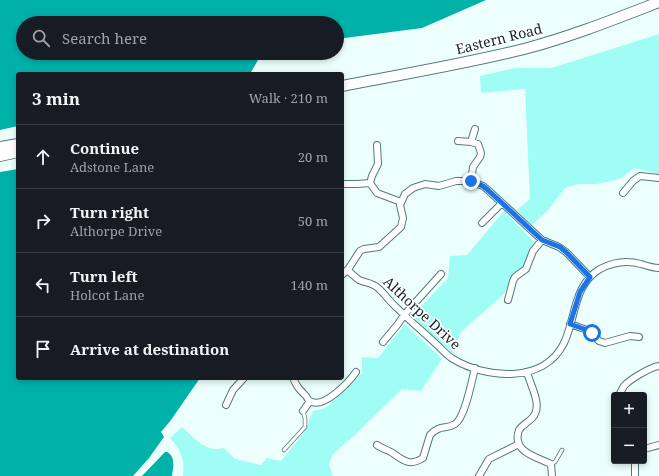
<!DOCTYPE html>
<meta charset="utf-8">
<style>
:root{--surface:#171b24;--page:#242831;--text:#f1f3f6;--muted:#9ea1a6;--line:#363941}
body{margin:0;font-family:"Noto Serif",serif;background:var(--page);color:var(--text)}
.controls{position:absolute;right:12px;bottom:12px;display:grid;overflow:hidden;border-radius:4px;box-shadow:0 2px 6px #0003}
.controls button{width:36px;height:36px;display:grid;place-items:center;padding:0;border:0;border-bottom:1px solid var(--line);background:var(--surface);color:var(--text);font:20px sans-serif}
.stop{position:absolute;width:12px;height:12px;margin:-9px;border:3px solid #1a73e8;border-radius:50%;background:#fff}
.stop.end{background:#1a73e8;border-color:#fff;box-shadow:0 1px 4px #0008}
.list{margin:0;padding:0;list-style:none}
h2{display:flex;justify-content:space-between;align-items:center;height:52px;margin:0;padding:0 16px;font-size:17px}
h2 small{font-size:13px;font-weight:400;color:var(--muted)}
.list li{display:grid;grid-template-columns:26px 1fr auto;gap:12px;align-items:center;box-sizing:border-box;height:64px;padding:0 16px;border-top:1px solid var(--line)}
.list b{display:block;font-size:15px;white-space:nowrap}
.list p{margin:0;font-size:13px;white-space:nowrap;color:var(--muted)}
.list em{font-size:13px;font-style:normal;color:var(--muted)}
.icon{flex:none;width:22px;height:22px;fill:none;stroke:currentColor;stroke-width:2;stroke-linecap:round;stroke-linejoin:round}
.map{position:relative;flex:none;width:659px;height:476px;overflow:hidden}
.search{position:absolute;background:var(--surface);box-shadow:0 2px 6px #0003;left:16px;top:16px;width:328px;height:44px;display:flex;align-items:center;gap:10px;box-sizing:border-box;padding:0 14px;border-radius:22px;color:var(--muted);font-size:15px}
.panel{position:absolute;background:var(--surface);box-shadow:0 2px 6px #0003;left:16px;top:72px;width:328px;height:308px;border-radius:4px}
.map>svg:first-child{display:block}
.green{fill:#a0fdf5}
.water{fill:#00b1a9}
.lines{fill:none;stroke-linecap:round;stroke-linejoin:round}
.service-casing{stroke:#507b77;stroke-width:4.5}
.minor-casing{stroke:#507b77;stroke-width:8}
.primary-casing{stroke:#507b77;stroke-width:12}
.service{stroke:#fff;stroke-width:3}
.minor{stroke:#fff;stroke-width:6}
.primary{stroke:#fff;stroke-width:10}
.route{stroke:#1a73e8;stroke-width:5}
.labels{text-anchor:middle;stroke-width:3.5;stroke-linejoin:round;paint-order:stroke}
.street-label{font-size:14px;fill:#122423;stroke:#fff}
</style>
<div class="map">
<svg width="659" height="476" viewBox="0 0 659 476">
<rect width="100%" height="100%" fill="#ecfffd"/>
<path class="green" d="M659 34V174L634 168 623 177 615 180 597 184H579L565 188 548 210 532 225 517 210 530 199 525 89 481 93 480 76 515 68H552Z
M504 211 534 242 524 269 514 274 504 294 462 331 459 336 454 355 412 316 448 278 450 256 467 255Z
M405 324 442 359 421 391 402 389 356 434 334 453 331 458 329 465 333 476H183C185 460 181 449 170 438L182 427C195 438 205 453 224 448L235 459 261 465 267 458 281 461 305 431 313 411 323 409 328 406 362 373V357L378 358Z"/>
<path class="water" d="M0 0H486L422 28 337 39V23H23V53H262L250 74H18V126L0 130Z
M18 169V378H200L171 420 161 432 164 437 149 458 133 476H0V172Z
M165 452H167C176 457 173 467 172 476H142Z"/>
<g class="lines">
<g class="service-casing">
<path id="service" d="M284 450 305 427V418L303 411
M551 464 555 462 562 450"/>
</g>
<g class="minor-casing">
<path id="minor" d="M458 141 471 142
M377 145 378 164 372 176 370 183 377 193 401 202
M471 181 473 167 480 157 481 153 478 144 471 142 475 129
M342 184H357L370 183
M623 193 633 181 640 176 659 178
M482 223 502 203
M347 270C351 273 355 277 359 280 366 283 373 283 378 288 385 294 390 302 397 308 409 320 422 331 435 343 441 348 446 355 453 359 486 379 544 384 564 343 576 318 573 285 600 269 613 262 627 260 641 264 647 266 653 268 659 268
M342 275 349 268 360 251 364 249 379 247 401 227 403 218 400 205 405 194 413 188 425 184 439 186 456 181H469L483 186 489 191 542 240 559 247 566 252 590 277
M508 300 513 281 515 277 526 269 533 251 542 240
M570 324 590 331 599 341 605 343 630 336 639 337
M383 342 398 324 404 315 441 274
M527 372C530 385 543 405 533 417 529 422 523 424 519 430 511 452 537 457 551 464L552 476
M293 378C297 387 299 389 306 396 307 398 308 400 310 401 323 410 349 382 356 372
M619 395C621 392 622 389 624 386 630 379 651 367 659 366
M226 405 233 390 244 378
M303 411 310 401
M377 445C381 448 387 450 391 452 403 460 409 467 423 458L430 435C440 424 446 430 455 424 465 418 472 380 475 368
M644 449 659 445
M635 461V476
M479 476 489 459 519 444"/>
</g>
<g class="primary-casing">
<path id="primary" d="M342 86C403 74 464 64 524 49 570 37 615 19 659 2
M0 147 18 144
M0 156 18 152"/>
</g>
<use href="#service" class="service"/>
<use href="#minor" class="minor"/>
<use href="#primary" class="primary"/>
</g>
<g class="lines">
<path class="route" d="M471 181 483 186 489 191 542 240 560 247 566 252 590 277 580 292 570 324 587 330 592 333"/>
</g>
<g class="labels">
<g class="street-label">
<text transform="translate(499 39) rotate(-14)" y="5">Eastern Road</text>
<text transform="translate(422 313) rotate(43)" y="5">Althorpe Drive</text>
</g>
</g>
</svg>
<div class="controls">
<button>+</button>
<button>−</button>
</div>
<div class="stop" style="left:592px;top:333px"></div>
<div class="stop end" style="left:471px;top:181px"></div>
<div class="search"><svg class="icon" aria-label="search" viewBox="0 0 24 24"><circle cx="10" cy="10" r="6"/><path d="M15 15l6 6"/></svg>Search here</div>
<section class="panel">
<h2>3 min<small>Walk · 210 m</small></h2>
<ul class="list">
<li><svg class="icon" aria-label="ahead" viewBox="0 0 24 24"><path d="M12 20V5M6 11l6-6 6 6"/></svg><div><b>Continue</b><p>Adstone Lane</p></div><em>20 m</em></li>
<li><svg class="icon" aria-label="right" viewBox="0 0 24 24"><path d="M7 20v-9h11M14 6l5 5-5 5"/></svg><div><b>Turn right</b><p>Althorpe Drive</p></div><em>50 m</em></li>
<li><svg class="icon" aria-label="left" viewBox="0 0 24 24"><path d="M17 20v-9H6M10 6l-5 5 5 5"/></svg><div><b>Turn left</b><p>Holcot Lane</p></div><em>140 m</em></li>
<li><svg class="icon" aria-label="arrive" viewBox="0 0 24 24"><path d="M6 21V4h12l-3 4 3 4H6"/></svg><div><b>Arrive at destination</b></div></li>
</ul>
</section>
</div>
